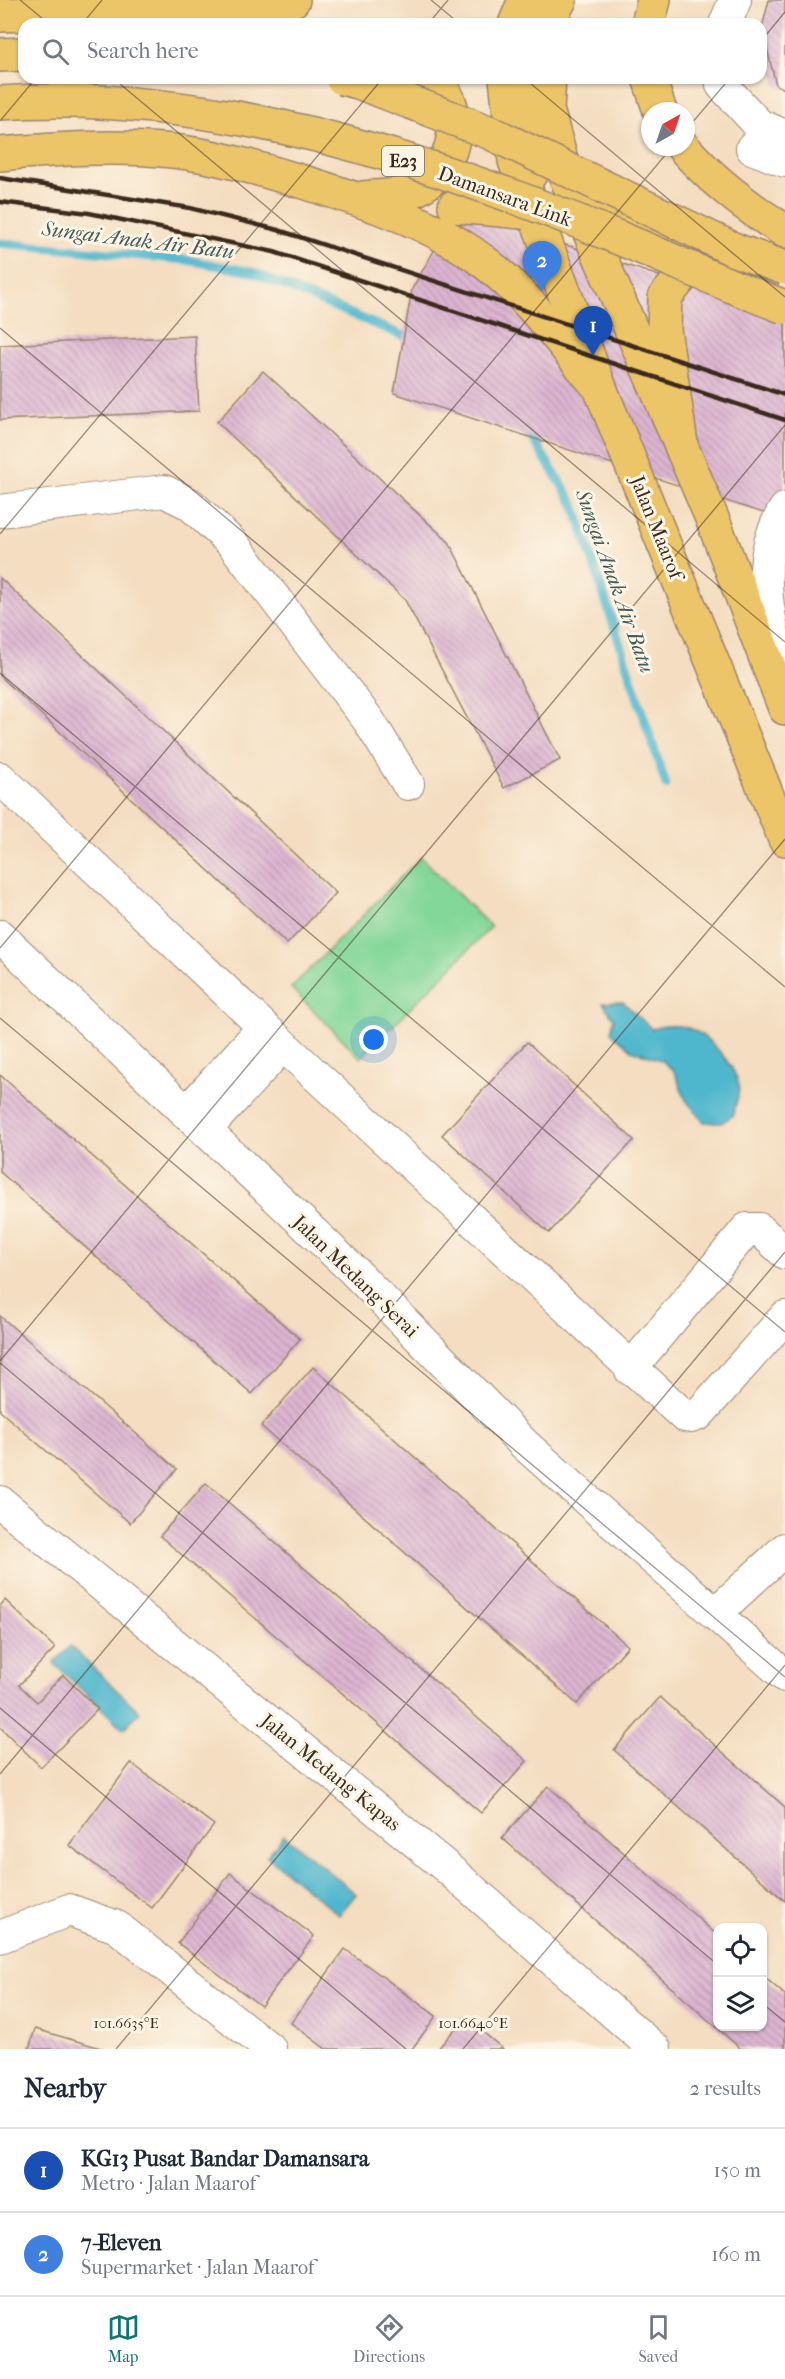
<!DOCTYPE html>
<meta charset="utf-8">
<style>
:root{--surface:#fff;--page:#f6f6f7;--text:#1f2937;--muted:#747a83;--line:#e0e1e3;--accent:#0f766e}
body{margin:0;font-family:"IM FELL French Canon",serif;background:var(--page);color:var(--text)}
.controls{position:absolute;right:18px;bottom:18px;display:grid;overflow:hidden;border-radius:12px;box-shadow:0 2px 4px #0004}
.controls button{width:54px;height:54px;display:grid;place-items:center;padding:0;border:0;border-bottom:2px solid var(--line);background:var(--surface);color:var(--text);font:30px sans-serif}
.compass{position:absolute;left:641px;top:102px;width:54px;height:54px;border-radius:50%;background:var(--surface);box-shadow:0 2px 4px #0004;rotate:40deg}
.you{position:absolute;left:374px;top:1040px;width:21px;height:21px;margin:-15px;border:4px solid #fff;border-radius:50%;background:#1a73e8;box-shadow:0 0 0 9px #1a73e833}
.badge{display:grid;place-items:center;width:39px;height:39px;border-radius:50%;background:var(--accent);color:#fff;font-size:20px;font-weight:700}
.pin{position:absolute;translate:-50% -50px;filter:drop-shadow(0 2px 3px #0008)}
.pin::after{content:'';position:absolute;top:32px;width:21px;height:18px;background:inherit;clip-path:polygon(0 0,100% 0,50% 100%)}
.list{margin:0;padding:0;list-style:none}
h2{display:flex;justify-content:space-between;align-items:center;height:78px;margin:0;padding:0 24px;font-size:26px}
h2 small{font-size:20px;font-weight:400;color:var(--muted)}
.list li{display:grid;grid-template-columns:39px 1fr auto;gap:18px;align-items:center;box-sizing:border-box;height:84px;padding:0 24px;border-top:2px solid var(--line)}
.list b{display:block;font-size:22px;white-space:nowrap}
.list p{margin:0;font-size:20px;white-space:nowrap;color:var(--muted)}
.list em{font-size:20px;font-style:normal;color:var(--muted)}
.icon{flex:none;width:33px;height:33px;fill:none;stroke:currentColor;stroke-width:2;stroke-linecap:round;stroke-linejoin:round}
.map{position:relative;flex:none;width:785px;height:2049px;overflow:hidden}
.search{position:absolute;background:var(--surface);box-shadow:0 2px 4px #0004;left:18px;right:18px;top:18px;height:66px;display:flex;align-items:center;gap:15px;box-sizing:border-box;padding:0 21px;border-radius:18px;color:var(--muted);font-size:22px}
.sheet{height:246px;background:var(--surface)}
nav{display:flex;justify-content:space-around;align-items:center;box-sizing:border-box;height:84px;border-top:2px solid var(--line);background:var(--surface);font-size:16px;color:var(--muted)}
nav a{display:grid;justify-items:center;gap:3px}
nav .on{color:var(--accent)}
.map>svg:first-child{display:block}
.green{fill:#83d799;stroke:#5f805c;stroke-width:1.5}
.water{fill:#4fb7cd;stroke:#457076;stroke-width:1.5}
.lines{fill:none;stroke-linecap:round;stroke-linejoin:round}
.stream{stroke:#4fb7cd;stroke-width:9}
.building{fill:url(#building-back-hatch)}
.minor-casing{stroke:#98846f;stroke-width:34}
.major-casing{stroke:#98846f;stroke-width:36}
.highway-casing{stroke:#98846f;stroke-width:36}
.minor{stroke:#fff;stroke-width:32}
.major{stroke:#edc569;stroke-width:33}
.highway{stroke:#edc569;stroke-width:33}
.rail{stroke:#3b2a1e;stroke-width:4.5}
.highway-bridge-casing{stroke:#98846f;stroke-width:36;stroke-linecap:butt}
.highway-bridge{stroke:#edc569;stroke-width:33}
.ticks{fill:none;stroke:#3b2a1e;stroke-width:1.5;stroke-opacity:0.45}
.labels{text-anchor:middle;stroke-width:6;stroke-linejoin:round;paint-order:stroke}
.shield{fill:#fcf5e5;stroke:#75675a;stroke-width:1.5}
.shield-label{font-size:18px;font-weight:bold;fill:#3b2a1e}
.street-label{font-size:20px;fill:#3b2a1e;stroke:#fcf5e5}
.water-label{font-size:21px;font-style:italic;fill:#425b5b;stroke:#fcf5e5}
.ticks-label{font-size:15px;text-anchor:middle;fill:#3b2a1e;stroke:#fcf5e5;stroke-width:6;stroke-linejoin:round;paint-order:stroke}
</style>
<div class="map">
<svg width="785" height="2049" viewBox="0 0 785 2049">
<defs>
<pattern id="building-back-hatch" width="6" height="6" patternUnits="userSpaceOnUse" patternTransform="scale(1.5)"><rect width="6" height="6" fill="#deb6d3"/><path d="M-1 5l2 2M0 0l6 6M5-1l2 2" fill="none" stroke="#b594ab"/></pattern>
</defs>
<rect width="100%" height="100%" fill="#fcf5e5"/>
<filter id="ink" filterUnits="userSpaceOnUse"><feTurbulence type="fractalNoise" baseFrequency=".0167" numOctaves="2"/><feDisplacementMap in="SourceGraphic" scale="12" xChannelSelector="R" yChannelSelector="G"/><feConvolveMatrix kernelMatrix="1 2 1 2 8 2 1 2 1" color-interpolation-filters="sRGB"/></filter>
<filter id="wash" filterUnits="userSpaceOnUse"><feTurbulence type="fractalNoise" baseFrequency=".008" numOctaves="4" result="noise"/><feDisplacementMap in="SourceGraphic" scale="24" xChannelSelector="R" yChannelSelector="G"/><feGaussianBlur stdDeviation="1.35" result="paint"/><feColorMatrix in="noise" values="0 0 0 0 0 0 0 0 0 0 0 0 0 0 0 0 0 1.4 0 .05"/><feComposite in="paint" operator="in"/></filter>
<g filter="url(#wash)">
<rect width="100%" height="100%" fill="#f4ddc0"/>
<path class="green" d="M421 857 491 927 361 1058 291 988Z"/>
<path class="water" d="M623 1002 652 1029C663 1026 672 1024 684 1027 705 1031 736 1065 739 1087 739 1095 735 1107 733 1115L721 1123 704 1122 686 1100 674 1071 661 1060 632 1050 611 1032 614 1019 603 1003Z
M70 1646 140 1712 123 1729 54 1663Z
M284 1835 356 1894 339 1915 267 1856Z"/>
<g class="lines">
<path class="stream" d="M0 243 187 260 252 272 415 341
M526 429 574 504 666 785"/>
</g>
<g id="blocks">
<path class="building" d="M769 0H785V89L776 85 762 28Z
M458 209 785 318V520L394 393 412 289Z
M195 336 199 411 0 420V345Z
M263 371 449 542 560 760 504 788 405 600 217 422Z
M0 578 336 893 287 944 0 676Z
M527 1042 634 1140 549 1233 442 1135Z
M0 1075 300 1339 252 1394 0 1172Z
M0 1316 177 1469 130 1523 0 1411Z
M313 1367 628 1646 577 1704 261 1426Z
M206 1483 527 1761 481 1813 160 1536Z
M5 1600 55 1648 19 1685 37 1702 63 1675 98 1709 41 1767 0 1727V1606Z
M660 1697 785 1807V1901L614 1750Z
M131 1763 214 1825 152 1908 69 1845Z
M548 1786 717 1935V2026H762V1975L785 1995V2049H741L502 1838Z
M230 1873 314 1936 261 2006 178 1943Z
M345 1949 436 2016 412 2049H326L291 2023Z
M465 2017 503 2049H438Z
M35 2029 101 2048V2049H29Z"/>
</g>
</g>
<g filter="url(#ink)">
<use href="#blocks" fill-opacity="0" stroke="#98846f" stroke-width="1.5"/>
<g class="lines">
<g class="minor-casing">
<path id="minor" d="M725 24 735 0
M722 78V85L759 125 785 136
M752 148 785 161
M0 511 164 491 190 504 233 544 369 721 408 784
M781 670C769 614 752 560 785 509
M0 778 283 1045 684 1416 691 1417 699 1414 785 1317
M0 936 353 1270 524 1444 785 1676
M186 1113 264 1027
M205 1130 283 1045
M630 1369 747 1229H759L785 1253
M0 1502 445 1866 655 2049
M715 1614 785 1549
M0 1937 69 1910 117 1927 270 2049"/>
</g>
<g class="major-casing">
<path id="major" d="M515 24 525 0
M506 78 515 161 600 388 785 839
M549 78 547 110 566 177 714 523 785 708"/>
</g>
<g class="highway-casing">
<path id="highway" d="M0 15 214 9 293 0
M546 24 560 0
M648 24 654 0
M0 55 24 54
M649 78 660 111
M683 147C712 181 747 207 785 231
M0 154C57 149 116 145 173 151 219 156 266 171 310 184 372 204 435 223 487 264 529 296 565 348 600 388
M363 198C378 196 396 197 409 192 457 176 469 111 433 78
M482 200C505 195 531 185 536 160L524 97 526 78
M455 206 545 214
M599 221 710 245
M681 444 664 329 665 297 684 274 700 267 771 263"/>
</g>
<use href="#minor" class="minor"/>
<use href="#major" class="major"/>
<use href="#highway" class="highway"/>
<path class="rail" d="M0 178 190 208 278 230 785 395
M0 202 89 213 274 252 785 420"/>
<g class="highway-bridge-casing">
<path id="highway-bridge" d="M342 78 358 82 491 133 735 250 785 268
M0 103C209 88 422 157 614 236 671 259 727 286 785 307"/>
</g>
<use href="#highway-bridge" class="highway-bridge"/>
</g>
</g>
<path class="ticks" d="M20 0 49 24M431 0 460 24M82 24 102 0M428 24 448 0M761 41 785 12M113 78 785 642M524 78 785 297M0 121 36 78M686 130 730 78M0 328 785 987M0 534 383 78M0 673 785 1332M0 948 672 147M0 1018 785 1677M0 1361 785 425M0 1363 718 1965M0 1708 406 2049M0 1774 785 839M762 2003 785 2022M116 2049 785 1252M463 2049 785 1665"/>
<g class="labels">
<rect class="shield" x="382" y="146" width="42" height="30" rx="4.5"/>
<g class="shield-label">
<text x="403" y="167">E23</text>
</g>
<g class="street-label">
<text transform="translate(505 196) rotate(20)" y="7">Damansara Link</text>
<text transform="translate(657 527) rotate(68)" y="7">Jalan Maarof</text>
<text transform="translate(356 1276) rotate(44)" y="7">Jalan Medang Serai</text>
<text transform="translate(331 1772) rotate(39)" y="7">Jalan Medang Kapas</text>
</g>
<g class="water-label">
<text transform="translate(138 240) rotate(7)" y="7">Sungai Anak Air Batu</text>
<text transform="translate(615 581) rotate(70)" y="7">Sungai Anak Air Batu</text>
</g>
</g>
<g class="ticks-label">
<text x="126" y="2028">101.6635°E</text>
<text x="473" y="2028">101.6640°E</text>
</g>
</svg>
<div class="controls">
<button><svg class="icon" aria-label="locate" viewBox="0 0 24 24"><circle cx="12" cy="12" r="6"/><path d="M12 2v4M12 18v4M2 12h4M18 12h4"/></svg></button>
<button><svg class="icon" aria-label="layers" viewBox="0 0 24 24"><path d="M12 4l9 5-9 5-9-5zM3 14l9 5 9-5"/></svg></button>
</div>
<svg class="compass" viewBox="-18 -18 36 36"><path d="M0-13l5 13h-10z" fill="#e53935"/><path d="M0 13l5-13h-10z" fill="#747a83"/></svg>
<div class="you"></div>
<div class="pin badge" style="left:593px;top:356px;background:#1a4fb4">1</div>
<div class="pin badge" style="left:542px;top:291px;background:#3f7fe0">2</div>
<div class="search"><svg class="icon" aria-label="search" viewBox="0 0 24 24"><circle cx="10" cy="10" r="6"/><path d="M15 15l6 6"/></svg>Search here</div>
</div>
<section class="sheet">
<h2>Nearby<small>2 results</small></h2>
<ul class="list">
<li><span class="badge" style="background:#1a4fb4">1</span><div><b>KG13 Pusat Bandar Damansara</b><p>Metro · Jalan Maarof</p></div><em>150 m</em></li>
<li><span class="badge" style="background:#3f7fe0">2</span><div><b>7-Eleven</b><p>Supermarket · Jalan Maarof</p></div><em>160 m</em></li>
</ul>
</section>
<nav>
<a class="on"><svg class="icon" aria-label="map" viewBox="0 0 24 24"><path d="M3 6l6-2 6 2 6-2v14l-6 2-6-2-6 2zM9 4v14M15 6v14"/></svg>Map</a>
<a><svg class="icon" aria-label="directions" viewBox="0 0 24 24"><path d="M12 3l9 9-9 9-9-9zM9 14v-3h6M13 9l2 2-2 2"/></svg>Directions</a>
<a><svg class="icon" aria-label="saved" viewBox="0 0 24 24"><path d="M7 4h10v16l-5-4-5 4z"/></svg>Saved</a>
</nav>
